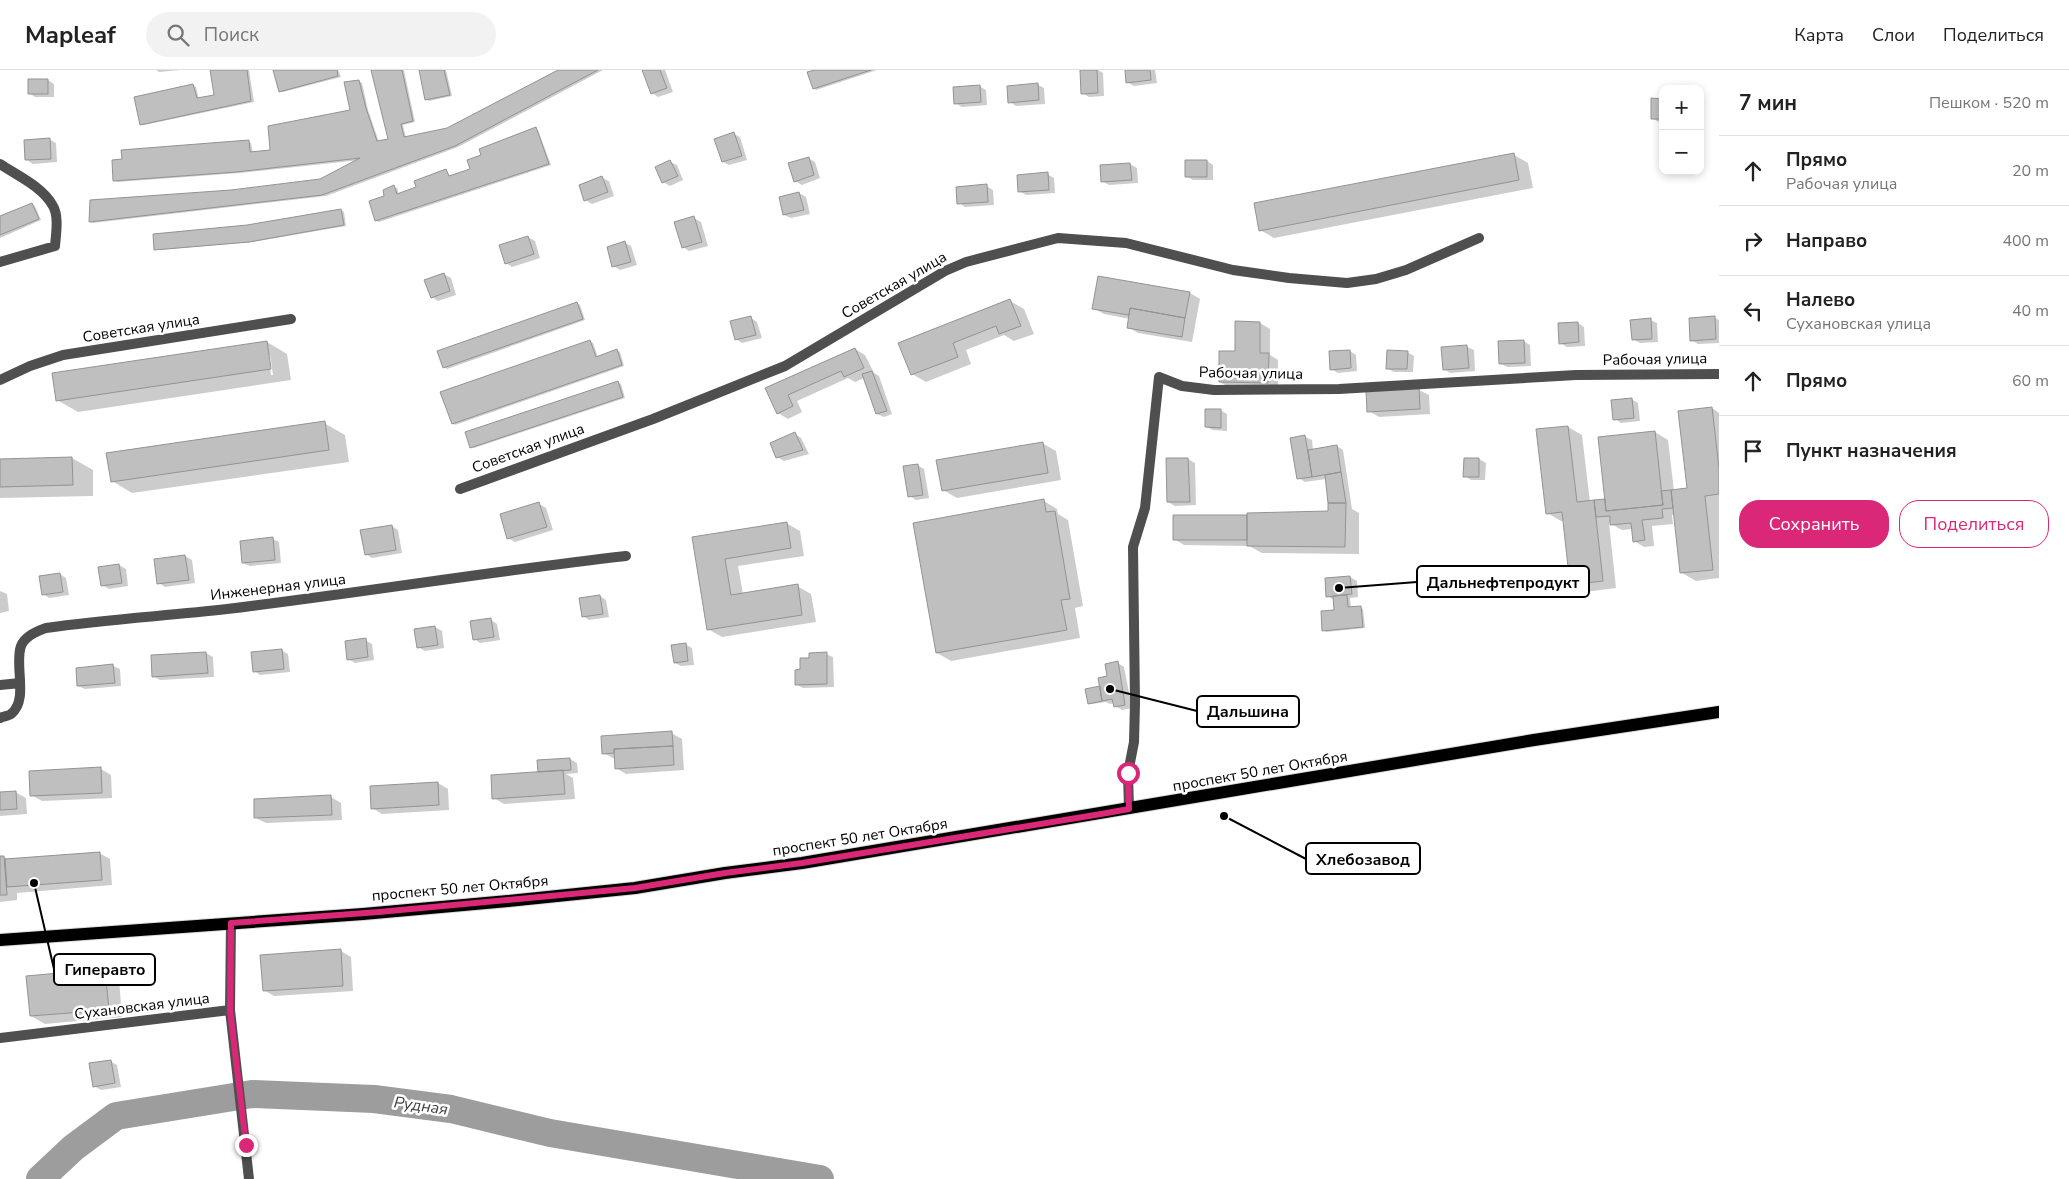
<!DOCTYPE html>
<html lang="ru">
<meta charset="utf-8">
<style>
:root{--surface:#fff;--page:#f2f2f2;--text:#222;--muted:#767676;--line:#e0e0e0;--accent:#db2777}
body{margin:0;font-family:"Nunito Sans",sans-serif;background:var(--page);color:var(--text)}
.controls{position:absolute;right:15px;top:15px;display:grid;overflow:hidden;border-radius:10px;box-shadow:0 2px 8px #0003}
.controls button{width:45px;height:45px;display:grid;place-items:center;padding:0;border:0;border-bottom:1px solid var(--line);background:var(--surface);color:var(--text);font:25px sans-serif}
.stop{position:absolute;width:15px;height:15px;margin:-11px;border:4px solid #db2777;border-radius:50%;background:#fff}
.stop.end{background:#db2777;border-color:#fff;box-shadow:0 1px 5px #0008}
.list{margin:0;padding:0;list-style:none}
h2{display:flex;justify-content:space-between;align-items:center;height:65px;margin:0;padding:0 20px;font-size:21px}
h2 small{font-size:16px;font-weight:400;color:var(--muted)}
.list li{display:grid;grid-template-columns:32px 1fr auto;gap:15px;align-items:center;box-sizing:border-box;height:70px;padding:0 20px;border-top:1px solid var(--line)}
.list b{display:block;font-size:19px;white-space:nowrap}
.list p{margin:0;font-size:16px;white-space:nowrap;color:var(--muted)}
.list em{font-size:16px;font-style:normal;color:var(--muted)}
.actions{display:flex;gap:10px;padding:15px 20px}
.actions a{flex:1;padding:11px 0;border:1px solid var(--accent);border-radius:20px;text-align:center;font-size:18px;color:var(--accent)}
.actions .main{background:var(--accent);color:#fff}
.icon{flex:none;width:28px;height:28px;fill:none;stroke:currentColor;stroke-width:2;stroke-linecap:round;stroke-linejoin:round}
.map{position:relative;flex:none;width:1719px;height:1109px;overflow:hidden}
header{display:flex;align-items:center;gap:30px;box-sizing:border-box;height:70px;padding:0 25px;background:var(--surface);border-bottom:1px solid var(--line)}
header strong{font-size:24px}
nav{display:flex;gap:28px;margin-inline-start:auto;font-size:18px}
.search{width:350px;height:45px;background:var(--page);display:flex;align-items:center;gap:12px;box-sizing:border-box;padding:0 18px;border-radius:28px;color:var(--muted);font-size:19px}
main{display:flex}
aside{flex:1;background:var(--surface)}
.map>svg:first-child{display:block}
.shadow{fill:#0003;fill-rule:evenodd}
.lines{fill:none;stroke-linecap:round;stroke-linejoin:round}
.river{stroke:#9d9d9d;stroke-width:28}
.building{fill:#bfbfbf;stroke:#939393}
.primary-casing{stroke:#dbdbdb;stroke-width:14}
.minor{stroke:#4f4f4f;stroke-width:10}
.primary{stroke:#000;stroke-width:12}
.route{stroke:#db2777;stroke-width:6}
.labels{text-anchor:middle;stroke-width:5;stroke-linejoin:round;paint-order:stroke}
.street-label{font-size:15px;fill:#000;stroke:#fff}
.water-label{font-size:16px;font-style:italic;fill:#3e3e3e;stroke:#fff}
.leader{fill:none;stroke:#000;stroke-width:2}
.callout-dot{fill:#000;stroke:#fff;stroke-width:2}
.callout{fill:#fff;stroke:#000;stroke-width:2}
.callout-label{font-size:16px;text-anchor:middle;font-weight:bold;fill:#000}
</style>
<header>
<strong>Mapleaf</strong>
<div class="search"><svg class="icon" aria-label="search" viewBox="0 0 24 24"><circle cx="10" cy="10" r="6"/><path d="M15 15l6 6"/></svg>Поиск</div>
<nav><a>Карта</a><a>Слои</a><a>Поделиться</a></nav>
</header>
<main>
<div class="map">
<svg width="1719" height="1109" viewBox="0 0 1719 1109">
<rect width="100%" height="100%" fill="#fff"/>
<path class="shadow" d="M156 0H180L159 2Z
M211 0H249L254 32 144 55 141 54 193 15 196 17 199 29 215 26Z
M274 0H338L341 7 283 22 280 21Z
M372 0H404L415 52 403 55 406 68 448 59 560 0H603L458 77 326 126 93 153 90 152 231 121 320 110 360 90 240 103 117 112 114 111 248 71 251 73 253 83 271 81 351 41 359 11 362 13 368 40 379 72 389 70Z
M420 0H446L452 26 429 31 426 29Z
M647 0H665L673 22 658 27 652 23Z
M819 0H877L816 20 814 18Z
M1081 0H1098L1103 3 1104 26 1089 27 1082 23Z
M1126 0H1155L1157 13 1134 16 1127 12Z
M48 10 54 14V27H35L29 23Z
M1038 15 1044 18 1045 34 1016 36 1010 32Z
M979 16 986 20 987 35 962 37 955 33Z
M1663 30V52H1659L1652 48Z
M535 58 538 60 551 95 379 152 376 151 386 127 394 117 397 118 399 125 417 118 446 101 451 107 472 100 482 86Z
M734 64 740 67 747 90 729 95 723 92Z
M49 69 56 73 57 92 33 94 27 90Z
M1514 85 1528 93 1533 118 1274 168 1260 160Z
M808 88 815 92 820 108 802 115 795 111Z
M1207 91 1213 95V110H1193L1186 106Z
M670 92 677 95 683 110 670 116 663 112Z
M1130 94 1137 98 1138 113 1109 115 1102 111Z
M1047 104 1054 108 1055 123 1026 125 1019 121Z
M602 108 609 111 614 126 592 134 585 130Z
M986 116 993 120 994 135 965 137 959 133Z
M799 123 806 127 810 144 791 148 784 145Z
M32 134 35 136 41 150 0 168V148Z
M341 140 344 142 346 156 253 172 158 180 155 179Z
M694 148 701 152 708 176 689 181 683 177Z
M528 167 535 171 540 188 512 197 506 193Z
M625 173 631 176 637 195 620 200 613 196Z
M444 204 451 208 456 225 438 231 432 227Z
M1190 223 1200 229 1192 272 1138 263 1128 257 1130 249 1104 244 1093 238Z
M1010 231 1024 239 1034 264 1014 271 1004 265 966 280 971 294 926 312 912 304 900 273Z
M577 233 580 235 585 250 447 299 444 297Z
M751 248 757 252 762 268 742 273 736 269Z
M1715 248 1719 250V273L1698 274 1691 270Z
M1650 250 1657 253 1658 272 1640 273 1633 269Z
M1260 253 1270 259V285L1278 290V318H1230L1220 312 1236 283Z
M1578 253 1584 257 1585 276 1567 277 1560 273Z
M590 271 593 273 598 287 617 280 620 282 624 296 455 355 453 353Z
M1523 271 1530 275 1531 296 1507 297 1500 293Z
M267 272 287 284 291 310 78 342 57 330ZM268 285H270L273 305H271Z
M1467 277 1474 280 1475 301 1450 303 1444 299Z
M855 279 865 285 874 303 879 306 892 344 884 347 877 344 864 308 855 312 848 308 797 331 802 342 788 349 778 343 767 319Z
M1350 281 1356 285 1357 301 1338 303 1331 299Z
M1407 282 1414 286 1413 302H1394L1387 298Z
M618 312 621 314 625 328 474 378 471 377Z
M1419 320 1429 325 1430 344 1379 347 1369 341Z
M1631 329 1638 333 1640 351 1621 353 1615 349Z
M1712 338 1719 343V508L1696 511 1682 503 1675 444 1672 445 1673 454 1652 456 1654 476 1644 477 1634 471 1632 459 1622 460 1609 453 1616 518 1585 522 1571 514 1564 451H1561L1547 443 1538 360 1568 357 1582 365 1590 432 1606 431 1655 362 1668 370 1674 421 1688 419Z
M1220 340 1227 344V361L1213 360 1206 357Z
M324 353 345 365 349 392 132 423 112 411Z
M795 364 801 368 809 384 784 391 777 387Z
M1305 367 1312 370 1313 380 1337 376 1343 380 1352 439 1359 443V484L1262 483 1249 476 1184 475 1174 469 1247 447 1329 443 1326 409 1305 412 1299 408Z
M1042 373 1056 381 1061 410 957 428 943 420Z
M72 388 93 400V426L0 428V390Z
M1167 389H1188L1195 393 1196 435 1175 436 1168 432Z
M1465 389H1479L1486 393 1485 410H1471L1465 406Z
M917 395 924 399 929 428 916 430 910 426Z
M1044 431 1057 439 1058 444 1068 450 1083 536 1075 538 1080 568 951 591 937 583Z
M539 434 546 438 553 460 515 472 508 468Z
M786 453 800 461 804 486 738 496 743 524 797 516 811 524 816 552 722 567 708 559 693 468Z
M392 456 398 460 402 483 372 488 366 484Z
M273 469 279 472 281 493 250 496 243 493Z
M185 486 192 490 195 513 165 517 159 513 155 490Z
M119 495 126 499 128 516 109 519 102 515Z
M60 504 66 508 69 525 49 528 43 524Z
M1350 507 1357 511 1358 527 1350 528 1351 538 1360 537 1363 539 1365 558 1326 562 1324 560 1335 541 1334 530 1327 526Z
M0 521 7 524 9 541 0 543Z
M600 526 606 530 609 547 589 550 583 546Z
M491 550 497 554 500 570 480 573 474 569Z
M435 557 442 561 444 578 425 581 418 577 416 560Z
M365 570 372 574 374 590 355 593 348 589Z
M685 574 692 578 694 595 681 596 675 593Z
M281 580 288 584 290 602 260 605 254 601Z
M206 583 213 587 214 607 160 610 153 606Z
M826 584 833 587 834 617 803 618 796 614 801 601 811 589Z
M1118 593 1124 597 1132 638 1122 640 1115 636 1114 633 1110 634 1106 632 1092 634 1089 633 1101 619Z
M113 596 120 599 121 616 85 619 78 616Z
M671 663 682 669 684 700 626 704 616 698 615 689 603 683 602 667Z
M570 689 577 693 578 703 566 704 573 708 575 729 504 734 494 728 539 703 538 691Z
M101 699 111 705 112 728 42 731 31 725Z
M438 713 448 719 449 740 382 744 372 738Z
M15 722 26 728 27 744 0 746V723Z
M331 727 341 733 342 750 266 753 256 748Z
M99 783 110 789 112 815 17 823V830L0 832V787H4L10 790Z
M341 881 351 887 353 921 274 926 264 920Z
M105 901 119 909 122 947 45 954 31 946Z
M110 991 117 995 121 1017 101 1020 94 1016Z"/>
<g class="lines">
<path class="river" d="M40 1109 73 1078 116 1046 252 1024 374 1029 451 1039 550 1063 820 1109"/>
</g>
<path class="building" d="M210 0H247L251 31 140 55 134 27 193 14 197 28 214 25Z
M273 0H337L338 6 279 22Z
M371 0H402L413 51 401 54 404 67 447 58 558 0H598L455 76 322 125 89 152 90 130 231 120 320 109 360 88 236 102 113 111 112 90 122 89 121 80 249 70 250 82 270 80 268 56 350 40 344 12 359 10 366 38 377 71 388 69Z
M419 0H444L450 25 425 30Z
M642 0H660L667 18 651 24Z
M815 0H871L813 19 807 2Z
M1080 0H1097L1098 23 1081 24Z
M1125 0H1150L1151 10 1126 13Z
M28 9H48V24H28Z
M1038 13 1039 30 1008 33 1007 16Z
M980 15 981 32 954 34 953 17Z
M1651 28 1663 29V49H1651Z
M536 57 549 94 375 151 369 131 384 126 383 120 394 115 397 124 416 117 414 111 446 99 449 106 470 99 467 90 481 85 479 79Z
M734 62 742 86 722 92 714 69Z
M50 68 51 89 25 90 24 70Z
M1514 83 1519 110 1259 161 1254 133Z
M809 87 814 105 794 112 788 93Z
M670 90 678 106 662 113 655 97Z
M1185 90H1207V107H1185Z
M1130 93 1132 110 1101 112 1100 95Z
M1048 102 1049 120 1018 122 1017 105Z
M602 106 608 122 584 131 579 115Z
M987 114 988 132 957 134 956 117Z
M799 122 804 140 783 145 779 127Z
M32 133 39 149 0 165V146Z
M341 139 344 155 249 172 154 180 153 164 247 155Z
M694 146 702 172 682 178 674 152Z
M528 166 534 184 505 194 499 175Z
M625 171 631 192 612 197 607 177Z
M444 203 450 221 431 228 424 210Z
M1098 206 1190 222 1185 248 1130 238 1129 245 1092 239Z
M1010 229 1021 256 999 264 996 256 953 273 958 287 911 305 898 273Z
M577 232 583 249 443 298 437 281Z
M1130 238 1185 248 1182 267 1127 258Z
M751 246 756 265 735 270 730 251Z
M1715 246 1716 269 1690 271 1689 248Z
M1651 248 1652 269 1632 270 1630 250Z
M1235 251 1260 252V283H1269L1268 313 1219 312V281H1235Z
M1578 252 1579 272 1559 274 1558 253Z
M590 270 596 287 617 279 622 295 452 354 440 322Z
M1524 270 1525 293 1499 294 1498 271Z
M267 271 271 299 56 331 52 303Z
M1467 275 1469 298 1443 300 1441 277Z
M855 278 864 298 844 307 841 301 788 325 793 336 777 344 765 318Z
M1350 280 1351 298 1330 300 1329 281Z
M1387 280 1408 281 1407 299H1386Z
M872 301 887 341 876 344 862 304Z
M618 311 623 327 470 378 465 362Z
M1419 318 1420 339 1367 342 1366 321Z
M1632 328 1634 348 1613 350 1611 330Z
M1712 337 1719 398V424L1705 426 1713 500 1680 503 1671 420 1687 418 1678 341Z
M1205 339H1221V358L1205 357Z
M325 351 329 380 111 412 106 383Z
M1568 356 1577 432 1594 430 1603 511 1570 515 1562 442 1546 444 1536 359Z
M1655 361 1663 435 1606 441 1598 367Z
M795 362 803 380 776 388 770 373Z
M1305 365 1312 407 1297 409 1290 368Z
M1043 372 1048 403 942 421 936 390Z
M1337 375 1341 402 1312 407 1308 380Z
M72 387 73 415 0 417V389Z
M1166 388H1188L1190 432H1167Z
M1464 388H1479V407H1463Z
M918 394 923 425 908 427 903 396Z
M1341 402 1346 433H1328L1325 405Z
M1671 420 1673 438 1662 439 1663 448 1642 450 1645 470 1633 472 1631 453 1610 455V446L1596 447 1594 430 1605 429 1606 441 1663 435 1661 421Z
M1044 429 1046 442 1055 441 1070 529 1061 530 1067 560 936 583 913 453Z
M539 432 547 457 507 469 500 444Z
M1328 433H1346L1345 477 1247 476V443L1328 441Z
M1173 445H1247V470H1173Z
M787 452 791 478 725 489 731 525 798 514 802 545 707 560 692 467Z
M392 455 396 480 365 485 360 460Z
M273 467 275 490 242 493 240 471Z
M185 485 189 510 157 514 154 489Z
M119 494 122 513 101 516 98 497Z
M60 503 63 522 42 525 39 506Z
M1350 506 1352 524 1326 527 1325 508Z
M600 525 603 544 582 547 579 528Z
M1347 525 1348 537 1361 536 1363 557 1322 561 1321 541 1334 540 1333 526Z
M491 548 494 567 473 570 470 551Z
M435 556 438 575 417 578 414 559Z
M366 568 368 587 347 590 345 571Z
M686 573 688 591 674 593 671 575Z
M282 579 284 599 253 602 251 582Z
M206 582 208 603 152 607 151 585Z
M827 582V614L795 615V600L800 599V588H809V583Z
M1118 591 1125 635 1114 637 1112 629 1102 631 1098 608 1107 606 1105 594Z
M113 594 115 613 77 616 76 598Z
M1100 616 1102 631 1088 634 1085 619Z
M672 661 673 676 614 679V683L602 684 601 666Z
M673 676 674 695 615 699 614 679Z
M570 688 571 700 538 702 537 690Z
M101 697 102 723 30 726 29 701Z
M563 700 565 724 492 729 491 705Z
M438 712 439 735 371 739 370 716Z
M16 721 17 739 0 740V722Z
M331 725 332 745 254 748V729Z
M100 782 102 810 7 817 5 789Z
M0 786H4L7 825H0Z
M341 879 343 916 263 921 260 885Z
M105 899 109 940 30 946 26 906Z
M111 990 115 1013 93 1017 89 993Z"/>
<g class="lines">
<g class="primary-casing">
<path id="primary" d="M0 870 363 844 508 831 635 818 725 803 802 793 1534 670 1719 642"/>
</g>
<path class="minor" d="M0 94C18 106 43 117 53 136 59 146 56 164 55 176L0 192
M0 310 30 296 63 285 291 249
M460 419 653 349 785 296 945 201 966 192 1058 168 1126 173 1233 200 1289 208 1347 213 1376 209 1406 200 1479 168
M0 615 20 613
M0 648C3 646 9 646 11 644 29 630 14 595 21 576 25 566 37 561 46 558 106 549 167 546 227 539 360 523 493 501 626 486
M1129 739 1128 703 1134 672 1135 633 1133 477 1145 438 1159 307 1182 316 1214 320 1339 319 1576 305 1719 304
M230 940 249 1109
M0 968 230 940 231 853"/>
<use href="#primary" class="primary"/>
</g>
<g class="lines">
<path class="route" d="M246 1075 230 940 231 853 379 842 635 818 725 803 802 793 1101 744 1129 739 1128 703"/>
</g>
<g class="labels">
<g class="street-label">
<text transform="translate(894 215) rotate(-30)" y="5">Советская улица</text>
<text transform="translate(141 258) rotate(-9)" y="5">Советская улица</text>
<text transform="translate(1655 289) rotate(-1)" y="5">Рабочая улица</text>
<text transform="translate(1251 303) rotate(1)" y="5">Рабочая улица</text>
<text transform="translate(528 378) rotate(-20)" y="5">Советская улица</text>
<text transform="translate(278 517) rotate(-7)" y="5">Инженерная улица</text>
<text transform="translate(1260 701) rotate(-10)" y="5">проспект 50 лет Октября</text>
<text transform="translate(860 767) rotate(-9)" y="5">проспект 50 лет Октября</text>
<text transform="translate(460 818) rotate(-5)" y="5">проспект 50 лет Октября</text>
<text transform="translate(142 936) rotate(-7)" y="5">Сухановская улица</text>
</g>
<g class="water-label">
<text transform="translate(421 1035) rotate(8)" y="6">Рудная</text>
</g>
</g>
<path class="leader" d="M1339 518L1417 512M1110 619L1197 641M1224 746L1306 789M34 813L54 899"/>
<g class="callout-dot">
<circle cx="1339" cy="518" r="5"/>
<circle cx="1110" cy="619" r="5"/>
<circle cx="1224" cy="746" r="5"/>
<circle cx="34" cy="813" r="5"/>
</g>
<g class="callout">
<rect x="1417" y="496" width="172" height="31" rx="5"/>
<rect x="1197" y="626" width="102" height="31" rx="5"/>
<rect x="1306" y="773" width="114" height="31" rx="5"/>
<rect x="54" y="884" width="101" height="31" rx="5"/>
</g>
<g class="callout-label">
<text x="1503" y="518">Дальнефтепродукт</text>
<text x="1248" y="647">Дальшина</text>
<text x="1363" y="795">Хлебозавод</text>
<text x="105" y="905">Гиперавто</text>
</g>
</svg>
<div class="controls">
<button>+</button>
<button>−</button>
</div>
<div class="stop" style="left:1128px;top:703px"></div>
<div class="stop end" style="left:246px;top:1075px"></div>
</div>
<aside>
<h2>7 мин<small>Пешком · 520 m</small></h2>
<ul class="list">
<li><svg class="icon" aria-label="ahead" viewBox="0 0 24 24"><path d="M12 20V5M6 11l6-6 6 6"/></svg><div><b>Прямо</b><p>Рабочая улица</p></div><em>20 m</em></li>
<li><svg class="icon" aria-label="right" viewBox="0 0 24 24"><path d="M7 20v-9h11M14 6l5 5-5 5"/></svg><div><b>Направо</b></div><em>400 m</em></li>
<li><svg class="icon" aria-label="left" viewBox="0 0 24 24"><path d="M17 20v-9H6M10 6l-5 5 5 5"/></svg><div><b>Налево</b><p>Сухановская улица</p></div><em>40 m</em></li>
<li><svg class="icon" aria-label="ahead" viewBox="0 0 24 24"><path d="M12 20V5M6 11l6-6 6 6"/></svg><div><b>Прямо</b></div><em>60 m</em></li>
<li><svg class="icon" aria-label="arrive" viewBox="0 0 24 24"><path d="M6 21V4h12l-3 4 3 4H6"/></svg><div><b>Пункт назначения</b></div></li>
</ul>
<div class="actions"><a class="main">Сохранить</a><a>Поделиться</a></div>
</aside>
</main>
